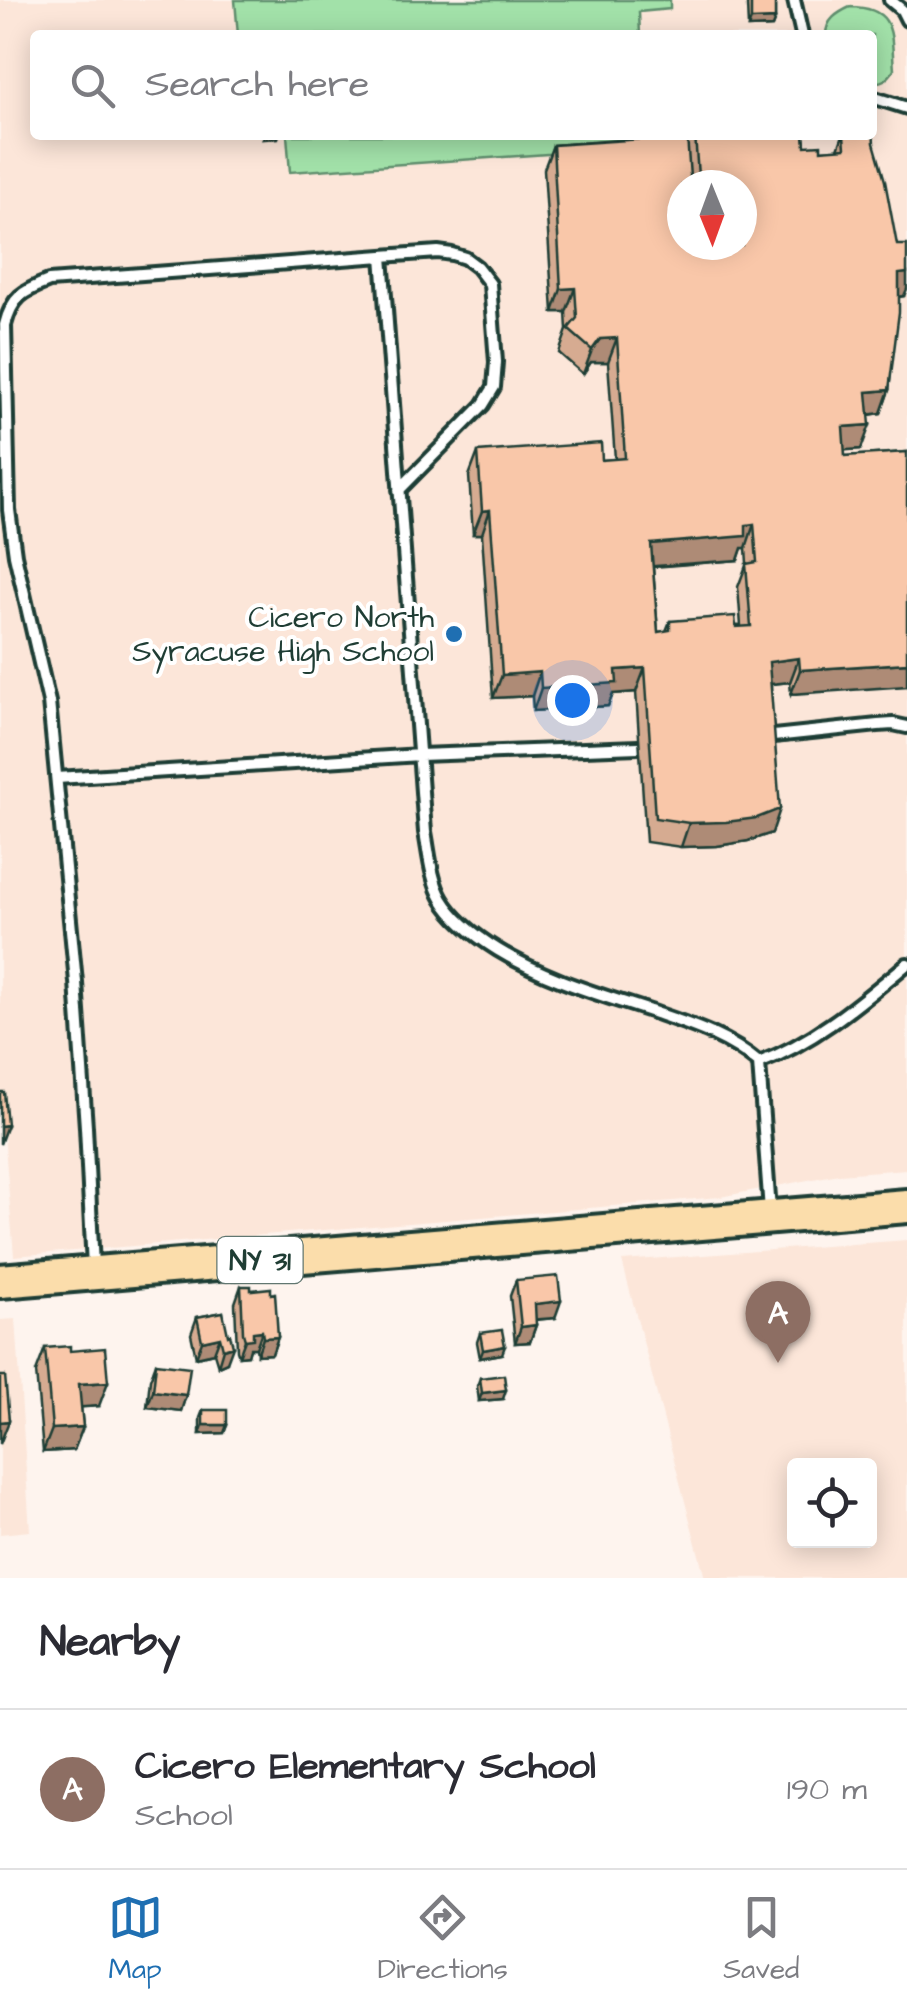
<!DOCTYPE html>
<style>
:root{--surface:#fff;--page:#f7f7f7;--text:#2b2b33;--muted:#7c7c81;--line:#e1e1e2;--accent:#1f6fb2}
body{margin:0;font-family:"Architects Daughter",sans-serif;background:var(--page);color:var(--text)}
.controls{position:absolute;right:30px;bottom:30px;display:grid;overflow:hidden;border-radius:10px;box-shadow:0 5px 25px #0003}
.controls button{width:90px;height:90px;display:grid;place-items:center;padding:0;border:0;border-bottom:2px solid var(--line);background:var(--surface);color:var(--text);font:50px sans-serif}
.compass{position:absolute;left:667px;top:170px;width:90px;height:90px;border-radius:50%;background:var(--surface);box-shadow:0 5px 25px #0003;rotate:179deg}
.you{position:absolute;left:572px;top:700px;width:35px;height:35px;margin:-25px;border:8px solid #fff;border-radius:50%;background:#1a73e8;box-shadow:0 0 0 15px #1a73e833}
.badge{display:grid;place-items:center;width:65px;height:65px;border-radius:50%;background:var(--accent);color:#fff;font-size:32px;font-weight:700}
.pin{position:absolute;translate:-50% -82px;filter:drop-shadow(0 2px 5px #0008)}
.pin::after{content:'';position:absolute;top:52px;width:35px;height:30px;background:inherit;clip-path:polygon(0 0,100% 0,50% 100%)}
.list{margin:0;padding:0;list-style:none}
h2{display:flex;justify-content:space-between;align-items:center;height:130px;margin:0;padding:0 40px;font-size:42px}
h2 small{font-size:32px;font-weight:400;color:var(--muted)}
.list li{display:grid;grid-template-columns:65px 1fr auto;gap:30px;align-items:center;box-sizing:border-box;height:160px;padding:0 40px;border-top:2px solid var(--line)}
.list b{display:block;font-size:38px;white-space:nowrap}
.list p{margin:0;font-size:32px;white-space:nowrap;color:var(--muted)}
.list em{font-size:32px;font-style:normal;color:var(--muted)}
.icon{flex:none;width:55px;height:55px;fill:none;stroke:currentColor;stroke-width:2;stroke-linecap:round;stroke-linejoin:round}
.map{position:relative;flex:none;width:907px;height:1578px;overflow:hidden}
.search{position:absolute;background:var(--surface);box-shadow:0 5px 25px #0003;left:30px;right:30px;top:30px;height:110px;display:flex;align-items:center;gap:25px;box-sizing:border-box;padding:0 35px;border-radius:10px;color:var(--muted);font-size:38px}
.sheet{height:290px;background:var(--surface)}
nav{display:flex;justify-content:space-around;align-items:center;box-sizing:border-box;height:140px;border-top:2px solid var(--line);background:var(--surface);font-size:28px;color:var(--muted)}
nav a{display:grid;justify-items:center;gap:5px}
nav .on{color:var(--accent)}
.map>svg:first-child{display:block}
.built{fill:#fce6d9;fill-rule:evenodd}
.green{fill:#a2e1a9;stroke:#608f6e;stroke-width:2.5}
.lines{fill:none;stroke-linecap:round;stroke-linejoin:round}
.service-casing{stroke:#1f3d34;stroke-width:18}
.primary-casing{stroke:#1f3d34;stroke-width:40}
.service{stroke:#fff;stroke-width:10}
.primary{stroke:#fbddab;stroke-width:32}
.wall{fill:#d6ab91;stroke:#1f3d34;stroke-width:2.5;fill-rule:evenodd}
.shaded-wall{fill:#ae8b76;stroke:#1f3d34;stroke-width:2.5}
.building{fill:#f9c7a9;stroke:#1f3d34;stroke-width:2.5;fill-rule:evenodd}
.poi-dot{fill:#1f6fb2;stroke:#fff;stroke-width:4}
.labels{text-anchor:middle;stroke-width:8;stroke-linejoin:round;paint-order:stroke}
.shield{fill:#fff;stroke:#627771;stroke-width:2.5}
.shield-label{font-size:28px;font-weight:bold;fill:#1f3d34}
.poi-label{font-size:30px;fill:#1f3d34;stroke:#fff;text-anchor:end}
</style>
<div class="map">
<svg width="907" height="1578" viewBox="0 0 907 1578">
<rect width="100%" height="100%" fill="#fef4ee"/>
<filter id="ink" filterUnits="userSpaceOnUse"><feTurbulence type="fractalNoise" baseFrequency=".01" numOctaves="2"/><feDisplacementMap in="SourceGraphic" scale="20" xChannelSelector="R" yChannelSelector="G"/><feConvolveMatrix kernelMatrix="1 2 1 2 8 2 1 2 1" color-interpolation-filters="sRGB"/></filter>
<g filter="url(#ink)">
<path class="built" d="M0 0H907V1169L839 1174 720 1197 14 1256 0 1085ZM35 35H872V135H35ZM682 185H742V245H682Z
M907 1240V1578H705L622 1261ZM794 1466H870V1540H794Z
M16 1319 30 1531 0 1534V1320Z"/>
<path class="green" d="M235 0H670V9L639 12 640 35H238Z
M850 7C896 7 891 34 894 70 888 79 883 83 872 82V35H826C826 20 837 13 850 7Z
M287 135H647L648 147 290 172Z"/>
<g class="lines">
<g class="service-casing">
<path id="service" d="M794 0 802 35
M890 0 902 10 907 20
M872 97 907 108
M382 256 438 252 452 254 465 258 477 267 490 284 496 362 494 387 483 405 399 490
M764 737 878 725 893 724 907 727
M57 778 420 755 638 747
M770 1211 759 1063C815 1042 861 1002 907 964
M93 1267 86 1127 76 982 49 702 15 555 9 510 5 325C12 297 23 291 49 281L382 256 425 832C429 853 431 880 442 899 455 921 477 937 498 950 547 980 602 995 656 1013 694 1026 728 1037 759 1063"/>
</g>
<g class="primary-casing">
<path id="primary" d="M0 1281 907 1206"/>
</g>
<use href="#service" class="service"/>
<use href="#primary" class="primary"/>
</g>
<path class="wall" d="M749 0H775V19L772 27 748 28 747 5Z
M685 135H804L805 146 821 150 838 149 843 135H872L904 296 899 297 889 390 881 413 869 415 861 449 844 450 845 456 907 452 791 694 790 682 771 684 772 833 748 841 717 846 681 847 646 842 636 692 613 694 608 706 533 711 532 696 493 698 482 534H473L469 476 478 452 602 460 615 459 608 362H591L583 374 559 353 567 330 566 312H553L544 169 553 145ZM742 548H746L747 563 738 587 741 626 670 621 666 631 658 632 653 567 738 560Z
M516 1280 555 1318 535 1320 536 1325 530 1342 515 1343 510 1296Z
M241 1286 278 1337 272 1354 257 1355 256 1348H250L248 1355 239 1356 237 1350 235 1303Z
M223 1312 227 1362 218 1366 214 1353 196 1357 191 1334 197 1317Z
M480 1333 502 1354 480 1358 477 1342Z
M45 1348 70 1351 99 1406 81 1407 83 1427 74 1450 43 1452 36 1372Z
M156 1363 186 1395 181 1411 147 1407 150 1379Z
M480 1378 503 1399 479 1401 477 1386Z
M203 1410 227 1425 224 1433 200 1434V1418Z"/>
<path class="shaded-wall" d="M775 19 772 27 748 28 751 20Z
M265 135H279L278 138 263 139Z
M907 273V289L904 296 890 298 899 274Z
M575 288 566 312H553L561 289Z
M617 338 608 362H591L583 374 592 350 600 339Z
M889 390 881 413 859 416 867 392Z
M870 425 861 449 834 451 843 427Z
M490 510 482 534H473L482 511Z
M754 524 746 548H742L738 560 642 567 651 544Z
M799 658 790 682 761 685 769 662Z
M907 663V686L791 694 800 670Z
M645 668 636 692 613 694 608 706 533 711 541 688 616 670Z
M540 672 532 696 493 698 502 675Z
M780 809 772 833 748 841 717 846 681 847 689 823Z
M7 1125 0 1144V1126Z
M561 1301 555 1318 529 1320 535 1304Z
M536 1325 530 1342 515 1343 521 1327Z
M262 1331 256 1348H250L248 1355 239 1356 245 1340 253 1332Z
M220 1337 214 1353 196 1357 202 1341Z
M278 1337 272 1354 257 1355 263 1338Z
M233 1346 227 1362 218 1366 223 1349Z
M505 1346 502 1354 480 1358 483 1350Z
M108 1382 99 1406 71 1408 79 1384Z
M506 1390 503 1399 479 1401 482 1393Z
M153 1391 186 1395 181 1411 147 1407Z
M9 1421 0 1444V1422Z
M203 1425H227L224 1433 200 1434Z
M83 1427 74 1450 43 1452 52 1429Z"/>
<path class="building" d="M751 0H775V19L751 20Z
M873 130 874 143 885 181 897 245H907V273L899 274V312L889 390 867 392 870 425 843 427 845 456 907 452V663L800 670 799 658 769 662 780 809 757 818 726 822 689 823 655 818 645 668 616 670 617 683 541 688 540 672 502 675 490 510 482 511 478 452 601 443 602 460 625 458 617 338 600 339 592 350 568 329 577 318 575 288 561 289 553 145 687 136 690 177 698 176 695 135H804L805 146 821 145V150L845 148 844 135H872V131ZM682 185H742V245H682ZM754 524 757 562 746 564 751 626 736 627 735 616 670 621V630L658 632 651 544 746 536V525Z
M0 1092H4L7 1125 0 1126Z
M558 1276 561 1301 535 1304 536 1325 521 1327 516 1280Z
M241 1286H251V1290L271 1288V1294L275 1293 278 1337 263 1338 262 1331 253 1332V1339L245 1340 243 1333Z
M223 1312 228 1335 230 1334 233 1346 223 1349 220 1337 202 1341 197 1317Z
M502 1330 505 1346 483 1350 480 1333Z
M70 1346V1351L105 1348 108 1382 79 1384 83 1427 52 1429 45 1348Z
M156 1363 190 1367 186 1395 153 1391Z
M504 1375 506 1390 482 1393 480 1378Z
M0 1376H5L9 1421 0 1422Z
M203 1410H227V1425H203Z"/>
</g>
<circle class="poi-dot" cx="454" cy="634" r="10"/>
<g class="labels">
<rect class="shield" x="217.5" y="1237" width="85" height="46" rx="8"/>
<g class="shield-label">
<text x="260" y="1270">NY 31</text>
</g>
<g class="poi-label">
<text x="434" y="627">Cicero North<tspan x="434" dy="34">Syracuse High School</tspan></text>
</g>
</g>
</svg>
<div class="controls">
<button><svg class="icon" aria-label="locate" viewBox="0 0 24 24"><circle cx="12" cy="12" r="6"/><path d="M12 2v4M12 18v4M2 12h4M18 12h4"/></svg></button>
</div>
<svg class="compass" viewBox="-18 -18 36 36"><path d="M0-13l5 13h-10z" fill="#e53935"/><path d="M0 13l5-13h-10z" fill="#7c7c81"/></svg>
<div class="you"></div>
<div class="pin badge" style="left:778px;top:1363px;background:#8d6e63">A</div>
<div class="search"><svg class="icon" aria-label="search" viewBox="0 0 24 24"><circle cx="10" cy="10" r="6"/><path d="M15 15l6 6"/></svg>Search here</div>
</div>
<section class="sheet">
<h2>Nearby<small></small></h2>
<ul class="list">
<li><span class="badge" style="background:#8d6e63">A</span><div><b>Cicero Elementary School</b><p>School</p></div><em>190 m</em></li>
</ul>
</section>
<nav>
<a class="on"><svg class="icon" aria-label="map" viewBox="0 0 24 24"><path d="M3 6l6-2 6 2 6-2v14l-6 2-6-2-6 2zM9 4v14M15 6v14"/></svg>Map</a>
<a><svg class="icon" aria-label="directions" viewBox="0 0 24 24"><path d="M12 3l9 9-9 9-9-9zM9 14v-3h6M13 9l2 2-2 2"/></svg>Directions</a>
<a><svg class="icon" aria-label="saved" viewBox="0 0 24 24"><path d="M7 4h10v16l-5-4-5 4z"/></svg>Saved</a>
</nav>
